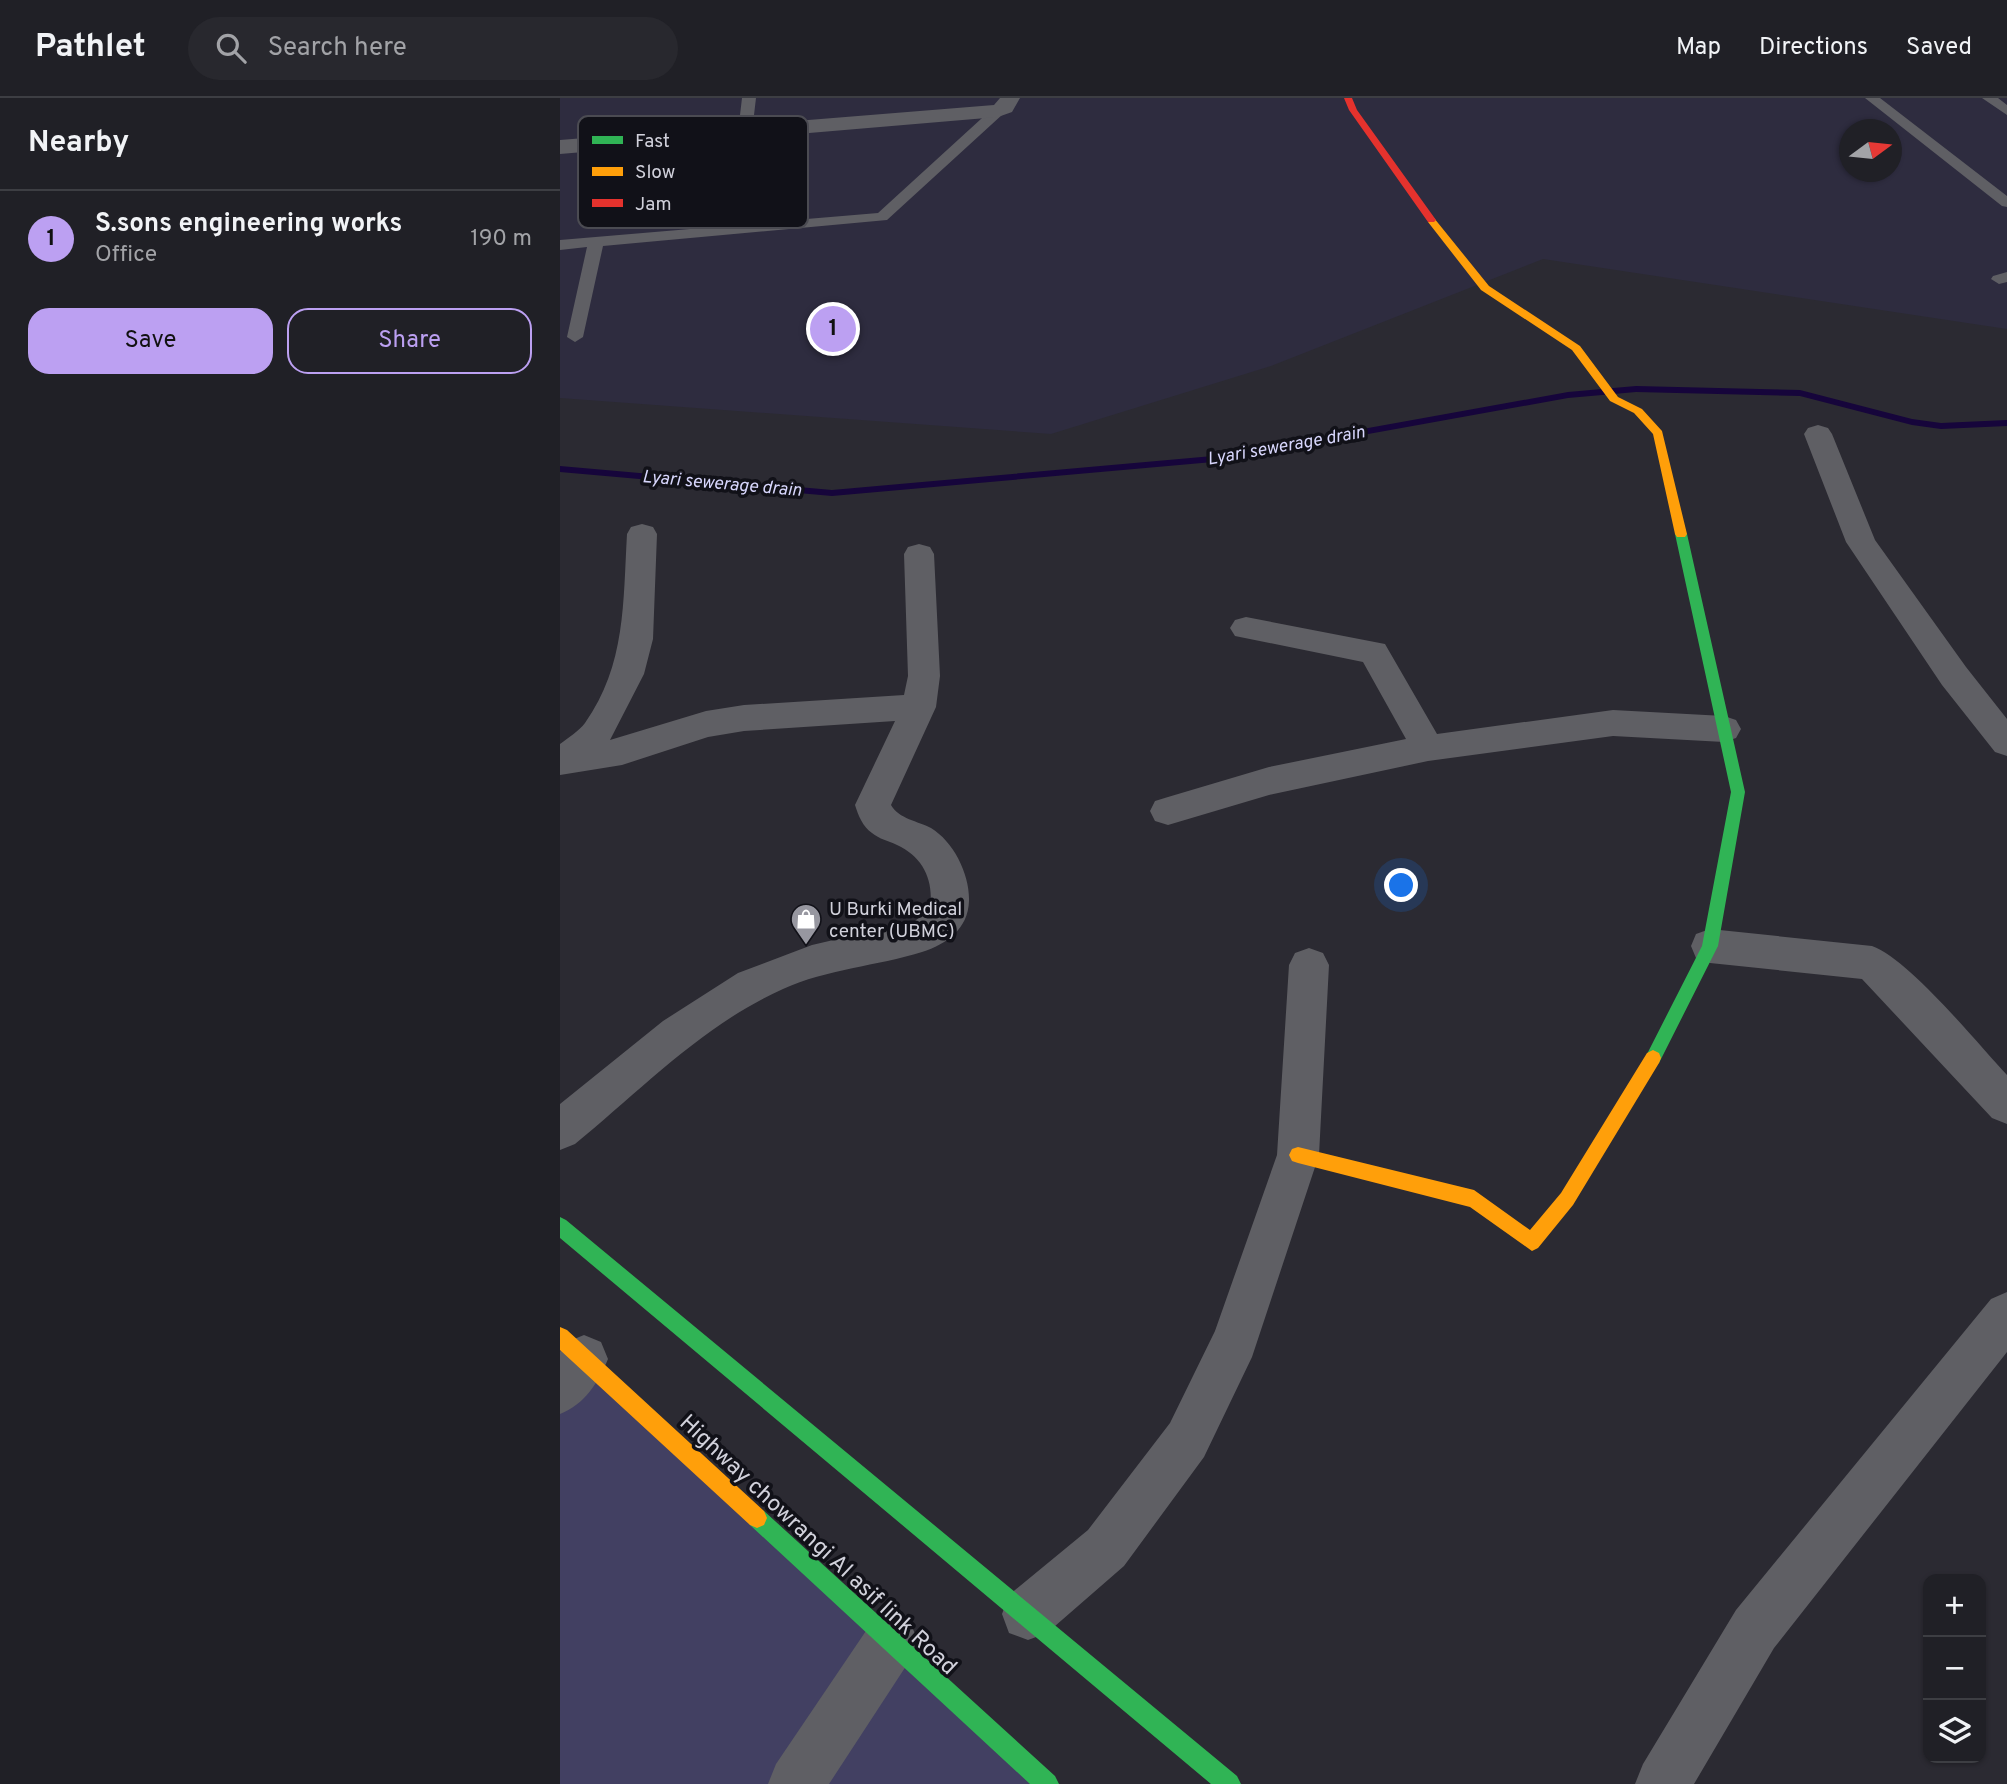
<!DOCTYPE html>
<meta charset="utf-8">
<style>
:root{--surface:#202026;--page:#28282e;--text:#f1f3f6;--muted:#a2a3a7;--line:#3d3e43;--accent:#bca0f2}
body{margin:0;font-family:Overpass,sans-serif;background:var(--page);color:var(--text)}
.controls{position:absolute;right:21px;bottom:21px;display:grid;overflow:hidden;border-radius:14px;box-shadow:0 2px 5px #0004}
.controls button{width:63px;height:63px;display:grid;place-items:center;padding:0;border:0;border-bottom:2px solid var(--line);background:var(--surface);color:var(--text);font:35px sans-serif}
.compass{position:absolute;left:1279px;top:21px;width:63px;height:63px;border-radius:50%;background:var(--surface);box-shadow:0 2px 5px #0004;rotate:75deg}
.you{position:absolute;left:842px;top:788px;width:24px;height:24px;margin:-18px;border:5px solid #fff;border-radius:50%;background:#1a73e8;box-shadow:0 0 0 10px #1a73e833}
.badge{display:grid;place-items:center;width:46px;height:46px;border-radius:50%;background:var(--accent);color:#111;font-size:23px;font-weight:700}
.pin{position:absolute;translate:-50% -50%;border:4px solid #fff;box-shadow:0 2px 7px #0006}
.list{margin:0;padding:0;list-style:none}
h2{display:flex;justify-content:space-between;align-items:center;height:91px;margin:0;padding:0 28px;font-size:30px}
h2 small{font-size:23px;font-weight:400;color:var(--muted)}
.list li{display:grid;grid-template-columns:46px 1fr auto;gap:21px;align-items:center;box-sizing:border-box;height:98px;padding:0 28px;border-top:2px solid var(--line)}
.list b{display:block;font-size:26px;white-space:nowrap}
.list p{margin:0;font-size:23px;white-space:nowrap;color:var(--muted)}
.list em{font-size:23px;font-style:normal;color:var(--muted)}
.actions{display:flex;gap:14px;padding:21px 28px}
.actions a{flex:1;padding:16px 0;border:2px solid var(--accent);border-radius:21px;text-align:center;font-size:24px;color:var(--accent)}
.actions .main{background:var(--accent);color:#111}
.icon{flex:none;width:38px;height:38px;fill:none;stroke:currentColor;stroke-width:2;stroke-linecap:round;stroke-linejoin:round}
.map{position:relative;flex:none;width:1447px;height:1686px;overflow:hidden}
header{display:flex;align-items:center;gap:42px;box-sizing:border-box;height:98px;padding:0 35px;background:var(--surface);border-bottom:2px solid var(--line)}
header strong{font-size:33px}
nav{display:flex;gap:38px;margin-inline-start:auto;font-size:24px}
.search{width:490px;height:63px;background:var(--page);display:flex;align-items:center;gap:18px;box-sizing:border-box;padding:0 24px;border-radius:38px;color:var(--muted);font-size:26px}
main{display:flex}
aside{flex:1;background:var(--surface)}
.map>svg:first-child{display:block}
.built{fill:#2e2c3f;fill-rule:evenodd}
.green{fill:#424062}
.lines{fill:none;stroke-linecap:round;stroke-linejoin:round}
.stream{fill:#16053b;fill-rule:evenodd}
.lane{fill:#5f5f64;fill-rule:evenodd}
.street{fill:#5f5f64;fill-rule:evenodd}
.fast{fill:#30b455;fill-rule:evenodd}
.slow{fill:#ff9f0a;fill-rule:evenodd}
.jam{fill:#e5322d;fill-rule:evenodd}
.labels{text-anchor:middle;stroke-width:7;stroke-linejoin:round;paint-order:stroke}
.far-water-label{font-size:18px;font-style:italic;fill:#d7d6fc;stroke:#111118}
.poi-label{font-size:19px;fill:#d1d1db;stroke:#111118;text-anchor:start}
.near-street-label{font-size:23px;fill:#d1d1db;stroke:#111118}
.key{fill:#111118;stroke:#4b4b52;stroke-width:2}
.key-label{font-size:19px;fill:#d1d1db}
</style>
<header>
<strong>Pathlet</strong>
<div class="search"><svg class="icon" aria-label="search" viewBox="0 0 24 24"><circle cx="10" cy="10" r="6"/><path d="M15 15l6 6"/></svg>Search here</div>
<nav><a>Map</a><a>Directions</a><a>Saved</a></nav>
</header>
<main>
<aside>
<h2>Nearby<small></small></h2>
<ul class="list">
<li><span class="badge">1</span><div><b>S.sons engineering works</b><p>Office</p></div><em>190 m</em></li>
</ul>
<div class="actions"><a class="main">Save</a><a>Share</a></div>
</aside>
<div class="map">
<svg width="1447" height="1686" viewBox="0 0 1447 1686">
<rect width="100%" height="100%" fill="#2b2a32"/>
<path class="built" d="M0 0H1447V231L983 161 711 268 491 336 0 300ZM1290 32H1332V74H1290Z"/>
<path class="green" d="M0 1238 488 1686H0Z"/>
<g class="lines">
<path class="stream" d="M1076 288 1240 292 1352 321 1381 325 1447 322V328L1381 331 1352 327 1240 298 1076 294 1008 300 653 364 272 398 0 374V368L272 392 653 358 1008 294Z"/>
<path class="lane" d="M182 0H196L192 34 185 38 178 34Z
M1305 0H1320L1447 98V109L1442 108Z
M1422 0H1438L1447 7V17Z
M438 9 445 13 443 16 327 122 43 148 23 239 15 244 7 239 27 149 0 152V142L318 115 433 10Z
M1447 174V184L1439 186 1431 181 1433 178Z"/>
<path class="street" d="M440 0H460L452 14 438 19 0 56V42L434 7Z
M1258 327 1268 330 1272 336 1315 442 1406 569 1447 621V658L1435 654 1382 587 1286 444 1244 336 1248 330Z
M82 426 93 429 97 436 93 541 84 576 50 642 146 613 184 607 344 597 348 578 344 456 348 449 359 446 370 449 374 456 380 578 376 609 331 707C339 721 358 723 371 730 394 744 410 777 409 803 408 831 387 846 362 854 317 868 267 871 223 891 144 926 81 992 15 1046L0 1052V1006L103 923 178 875 252 847 355 823 370 810C374 782 363 759 337 747 329 743 319 741 312 735 303 729 298 717 295 707L335 623 184 633 148 639 62 667 0 677V646C8 640 19 633 25 625 66 567 63 504 67 436L71 429Z
M686 519 825 546 877 636 1053 612 1164 618 1176 622 1181 631 1176 640 1164 644 1053 638 868 663 709 697 608 727 595 723 590 713 595 703 608 699 709 669 846 641 803 564 675 538 670 530 675 522Z
M1150 831 1312 848C1349 861 1417 945 1447 977V1026L1432 1020 1302 881 1150 865 1136 860 1131 848 1136 836Z
M749 850 763 855 769 867 759 1057 692 1259 644 1359 564 1468 487 1535 468 1542 449 1535 442 1516 449 1497 528 1432 610 1325 655 1233 717 1057 729 867 735 855Z
M1447 1194V1254L1214 1550 1134 1686H1075L1083 1666 1176 1512 1431 1201Z
M24 1237 41 1244 48 1261C38 1285 25 1306 0 1316V1254L7 1244Z
M331 1516 350 1524 358 1543 350 1562 269 1686H208L216 1666 312 1524Z"/>
<path class="fast" d="M1121 432 1127 436 1185 694 1158 848 1099 965 1093 968 1087 965 1085 960 1142 848 1171 694 1115 436Z
M0 1119 6 1122 677 1678 681 1686H651L0 1140Z
M197 1410 204 1413 495 1678 499 1686H470L190 1427 187 1420 190 1413Z"/>
<path class="slow" d="M868 120H874L929 188 1020 248 1058 299 1082 311 1102 333 1127 436 1125 439H1117L1115 436 1093 336 1074 315 1050 303 1012 252 921 192 868 124Z
M1093 952 1099 955 1101 960 1099 965 1013 1107 978 1150 972 1153 910 1109 738 1065 732 1063 729 1057 732 1051 738 1049 914 1092 970 1132 1001 1095 1087 955Z
M0 1229 7 1232 204 1413 207 1420 204 1427 197 1430 190 1427 0 1252Z"/>
<path class="jam" d="M784 0H792L797 12 876 122 874 124H868L789 12Z"/>
</g>
<defs>
<g id="shop-pin" transform="scale(1.575)"><path d="M0 17L-7.5 6A9.5 9.5 0 1 1 7.5 6Z" fill="#9797a0" stroke="#111118"/><path d="M-5-2.5h2.3a2.7 3.5 0 0 1 5.4 0H5L5.5 6h-11ZM-1.5-2.5h3a1.5 2.3 0 0 0-3 0Z" fill="#fff"/></g>
</defs>
<g fill-rule="evenodd">
<use href="#shop-pin" x="246" y="821"/>
</g>
<g class="labels">
<g class="far-water-label">
<text transform="translate(726 347) rotate(-10)" y="6">Lyari sewerage drain</text>
<text transform="translate(162 385) rotate(5)" y="6">Lyari sewerage drain</text>
</g>
<g class="poi-label">
<text x="269" y="817">U Burki Medical<tspan x="269" dy="22">center (UBMC)</tspan></text>
</g>
<g class="near-street-label">
<text transform="translate(259 1446) rotate(43)" y="8">Highway chowrangi Al asif link Road</text>
</g>
</g>
<rect x="18" y="18" width="230" height="112" rx="10" class="key"/>
<rect x="32" y="38" width="31" height="8" fill="#30b455"/>
<rect x="32" y="69" width="31" height="9" fill="#ff9f0a"/>
<rect x="32" y="101" width="31" height="8" fill="#e5322d"/>
<g class="key-label">
<text x="75" y="49">Fast</text>
<text x="75" y="80">Slow</text>
<text x="75" y="112">Jam</text>
</g>
</svg>
<div class="controls">
<button>+</button>
<button>−</button>
<button><svg class="icon" aria-label="layers" viewBox="0 0 24 24"><path d="M12 4l9 5-9 5-9-5zM3 14l9 5 9-5"/></svg></button>
</div>
<svg class="compass" viewBox="-18 -18 36 36"><path d="M0-13l5 13h-10z" fill="#e53935"/><path d="M0 13l5-13h-10z" fill="#a2a3a7"/></svg>
<div class="you"></div>
<div class="pin badge" style="left:273px;top:231px">1</div>
</div>
</main>
